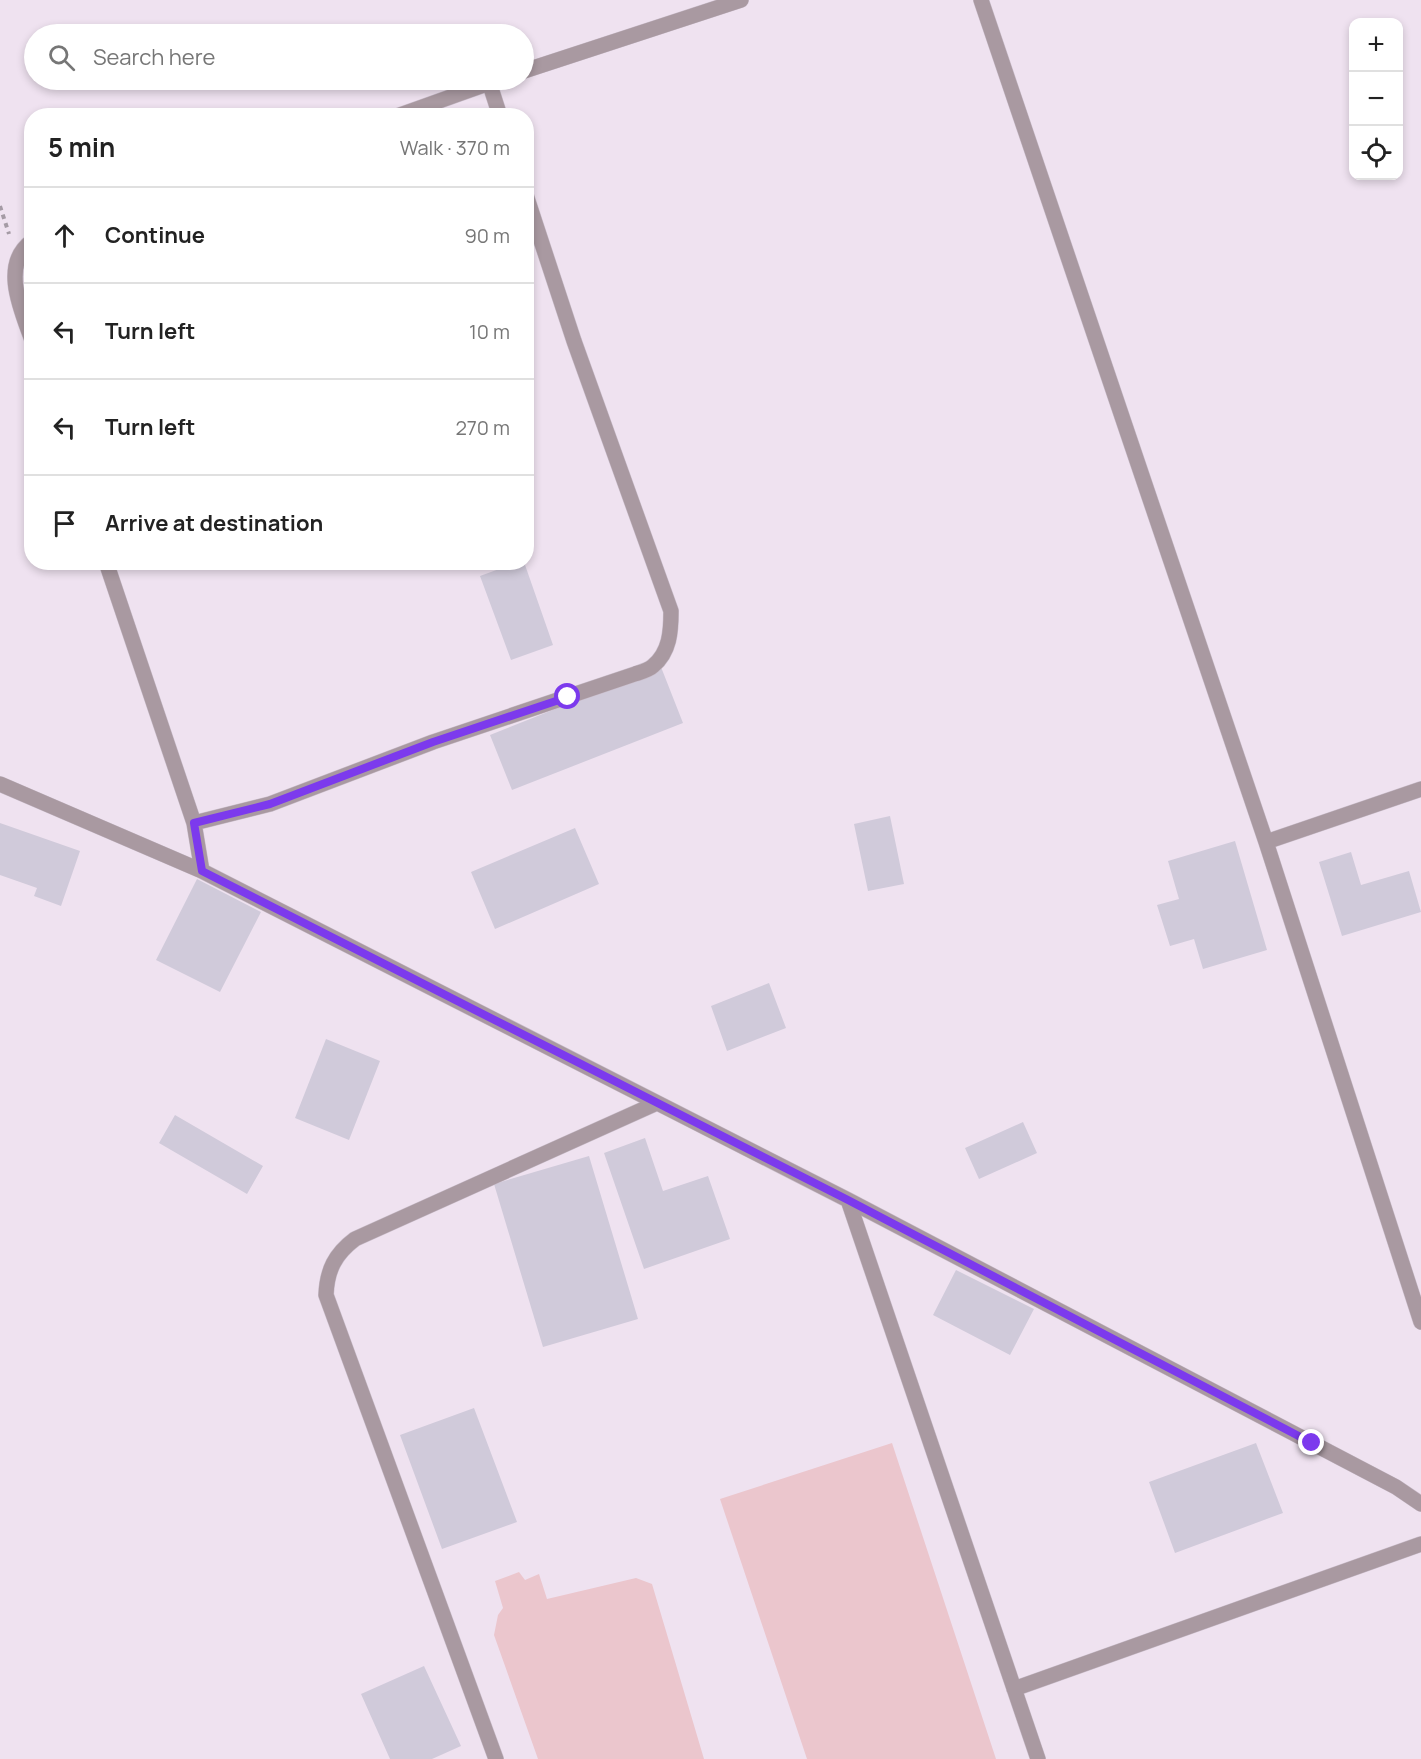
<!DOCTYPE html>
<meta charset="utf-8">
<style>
:root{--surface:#fff;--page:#f6f6f6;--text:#222;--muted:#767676;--line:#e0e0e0}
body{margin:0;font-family:Manrope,sans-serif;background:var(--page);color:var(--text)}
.controls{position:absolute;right:18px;top:18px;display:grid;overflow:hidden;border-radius:12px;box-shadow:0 3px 9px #0003}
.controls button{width:54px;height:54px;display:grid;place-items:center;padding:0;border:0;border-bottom:2px solid var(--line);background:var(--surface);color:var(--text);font:30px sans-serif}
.stop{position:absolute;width:18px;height:18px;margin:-14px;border:4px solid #7c3aed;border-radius:50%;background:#fff}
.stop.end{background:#7c3aed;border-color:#fff;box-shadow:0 2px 6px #0008}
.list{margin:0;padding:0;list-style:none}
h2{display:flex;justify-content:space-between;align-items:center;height:78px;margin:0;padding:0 24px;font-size:26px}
h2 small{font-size:20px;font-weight:400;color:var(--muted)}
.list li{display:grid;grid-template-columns:39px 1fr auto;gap:18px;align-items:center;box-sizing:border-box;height:96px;padding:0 24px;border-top:2px solid var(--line)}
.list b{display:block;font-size:22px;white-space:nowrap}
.list em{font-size:20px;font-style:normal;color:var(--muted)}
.icon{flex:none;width:33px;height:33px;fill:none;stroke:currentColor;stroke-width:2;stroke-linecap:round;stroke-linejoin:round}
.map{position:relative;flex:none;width:1421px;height:1759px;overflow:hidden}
.search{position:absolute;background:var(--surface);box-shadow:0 3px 9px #0003;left:24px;top:24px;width:510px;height:66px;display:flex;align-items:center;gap:15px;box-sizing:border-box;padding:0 21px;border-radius:33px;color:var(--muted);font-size:22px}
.panel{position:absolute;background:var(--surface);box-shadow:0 3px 9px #0003;left:24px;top:108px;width:510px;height:462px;border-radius:24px}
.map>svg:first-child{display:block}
.green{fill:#ebc6cd}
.building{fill:#d0cada}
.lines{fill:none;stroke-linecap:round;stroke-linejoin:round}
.minor-casing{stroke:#cabecb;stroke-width:16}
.path{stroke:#a59ba5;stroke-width:4;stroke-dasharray:4.5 4.5;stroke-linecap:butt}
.minor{stroke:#a999a1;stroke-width:15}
.route{stroke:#7c3aed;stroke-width:8}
</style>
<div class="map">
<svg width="1421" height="1759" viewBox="0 0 1421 1759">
<rect width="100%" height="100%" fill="#efe2f0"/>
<path class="green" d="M892 1443 996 1759H807L720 1499Z
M519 1572 525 1580 539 1574 547 1599 636 1578 652 1584 704 1759H538L494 1635 498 1615 503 1608 495 1581Z"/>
<path class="building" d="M518 562H524L553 645 511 660 480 576Z
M661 667 683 723 512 790 490 735Z
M890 816 904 884 868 891 854 824Z
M0 823 80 851 61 906 34 896 37 888 0 875Z
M575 828 599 884 495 929 471 872Z
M1235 841 1267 950 1203 969 1194 939 1170 946 1157 905 1179 899 1168 861Z
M1351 852 1361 885 1409 871 1421 912 1342 936 1319 862Z
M197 879 261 912 220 992 156 960Z
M769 983 786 1028 727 1051 711 1006Z
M326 1039 380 1061 349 1140 295 1118Z
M175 1115 263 1166 247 1194 159 1143Z
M1023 1122 1037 1153 979 1179 965 1148Z
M645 1138 663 1191 708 1176 730 1239 644 1269 604 1153Z
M589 1156 638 1319 543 1347 494 1184Z
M956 1270 1034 1309 1010 1355 933 1315Z
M474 1408 517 1522 442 1549 400 1435Z
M1256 1443 1283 1513 1175 1553 1149 1482Z
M424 1666 461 1746 432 1759H390L361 1694Z"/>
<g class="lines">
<g class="minor-casing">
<path id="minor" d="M981 0 1266 842 1421 1322
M524 71 741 0
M489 82 500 116
M397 116 498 80
M32 241C0 264 21 310 32 340
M106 562 194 823 202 871 848 1200 1396 1487 1421 1504
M0 784 202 871
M194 823 270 804 433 742 635 674C641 672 649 670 653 666 670 652 671 631 671 611L574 341 526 195
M1266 842 1421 789
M848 1200 1038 1759
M1014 1689 1421 1544
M496 1759 326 1295C327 1270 335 1254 355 1239L657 1103"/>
</g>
<path class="path" d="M0 206 9 234"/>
<use href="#minor" class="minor"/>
</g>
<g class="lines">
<path class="route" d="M568 697 433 742 270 804 194 823 202 871 848 1200 1312 1443"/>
</g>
</svg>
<div class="controls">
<button>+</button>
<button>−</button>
<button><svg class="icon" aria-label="locate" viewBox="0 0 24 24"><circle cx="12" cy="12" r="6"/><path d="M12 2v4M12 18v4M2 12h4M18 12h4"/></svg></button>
</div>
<div class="stop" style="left:568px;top:697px"></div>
<div class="stop end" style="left:1312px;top:1443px"></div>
<div class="search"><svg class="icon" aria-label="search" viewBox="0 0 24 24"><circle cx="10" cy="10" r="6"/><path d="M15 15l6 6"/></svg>Search here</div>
<section class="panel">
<h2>5 min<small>Walk · 370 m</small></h2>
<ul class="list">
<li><svg class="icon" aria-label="ahead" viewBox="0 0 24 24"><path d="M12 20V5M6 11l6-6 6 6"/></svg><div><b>Continue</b></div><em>90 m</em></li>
<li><svg class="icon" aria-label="left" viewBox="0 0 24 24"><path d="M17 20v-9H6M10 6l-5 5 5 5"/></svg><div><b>Turn left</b></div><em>10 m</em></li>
<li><svg class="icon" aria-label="left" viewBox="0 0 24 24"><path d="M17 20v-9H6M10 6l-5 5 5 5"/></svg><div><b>Turn left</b></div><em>270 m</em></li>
<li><svg class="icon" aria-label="arrive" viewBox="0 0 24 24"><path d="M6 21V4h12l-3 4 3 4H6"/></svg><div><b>Arrive at destination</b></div></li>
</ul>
</section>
</div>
